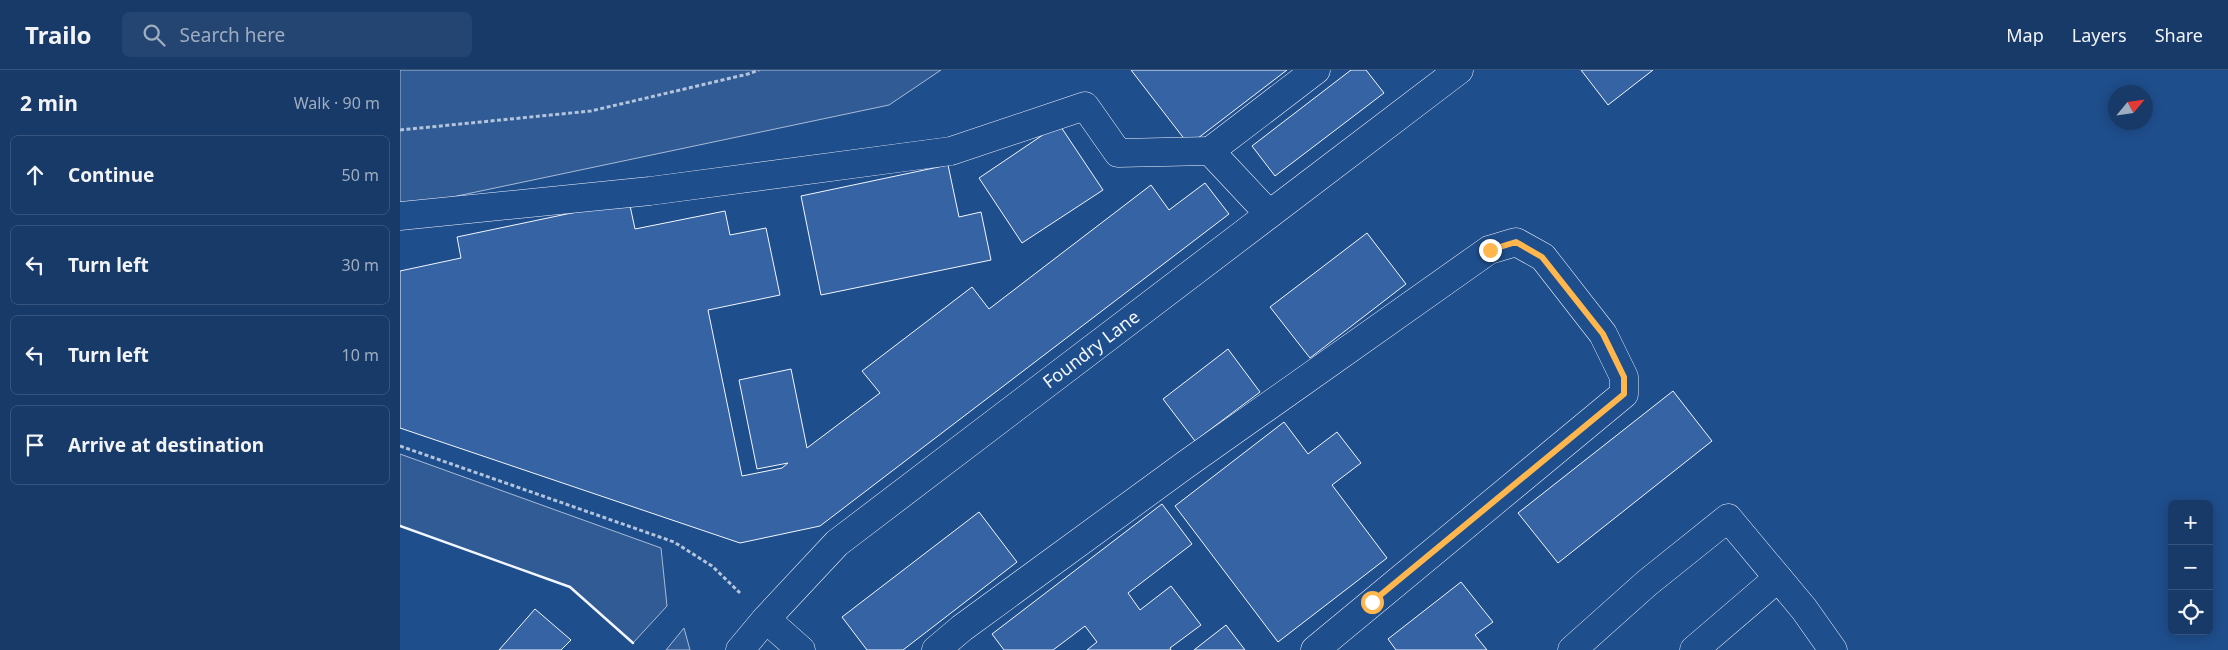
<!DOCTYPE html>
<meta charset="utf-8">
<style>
:root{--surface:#173a69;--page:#244571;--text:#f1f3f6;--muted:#9eadc0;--line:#36547d}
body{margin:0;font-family:"Noto Sans",sans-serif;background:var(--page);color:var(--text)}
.controls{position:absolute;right:15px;bottom:15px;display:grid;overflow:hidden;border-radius:8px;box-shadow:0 2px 12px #0003}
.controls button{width:45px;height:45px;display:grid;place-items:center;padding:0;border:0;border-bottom:1px solid var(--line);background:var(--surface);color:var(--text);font:25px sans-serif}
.compass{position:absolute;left:1708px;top:15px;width:45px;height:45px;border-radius:50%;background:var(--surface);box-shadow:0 2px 12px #0003;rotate:61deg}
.stop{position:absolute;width:15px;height:15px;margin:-11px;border:4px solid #ffb74d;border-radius:50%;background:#fff}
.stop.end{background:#ffb74d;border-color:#fff;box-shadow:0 1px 5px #0008}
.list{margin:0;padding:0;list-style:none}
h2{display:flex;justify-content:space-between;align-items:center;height:65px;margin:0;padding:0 20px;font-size:21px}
h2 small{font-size:16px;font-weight:400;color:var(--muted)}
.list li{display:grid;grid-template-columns:32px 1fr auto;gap:15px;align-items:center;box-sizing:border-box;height:80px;margin:0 10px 10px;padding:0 10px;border:1px solid var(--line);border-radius:8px}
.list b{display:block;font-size:19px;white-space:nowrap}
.list em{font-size:16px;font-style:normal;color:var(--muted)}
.icon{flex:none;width:28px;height:28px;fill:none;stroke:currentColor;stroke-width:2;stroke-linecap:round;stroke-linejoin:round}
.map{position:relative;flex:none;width:1828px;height:580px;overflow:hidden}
header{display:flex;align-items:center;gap:30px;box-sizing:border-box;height:70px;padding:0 25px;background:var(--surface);border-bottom:1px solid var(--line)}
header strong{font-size:24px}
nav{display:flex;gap:28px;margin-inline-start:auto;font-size:18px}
.search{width:350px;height:45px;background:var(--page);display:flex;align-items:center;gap:12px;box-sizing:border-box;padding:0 18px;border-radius:8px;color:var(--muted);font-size:19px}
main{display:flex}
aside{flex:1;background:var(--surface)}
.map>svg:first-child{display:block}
.built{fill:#305b95;stroke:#a8bbd7}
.building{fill:#3563a3;stroke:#f2f6ff}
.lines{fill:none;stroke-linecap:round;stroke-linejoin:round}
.minor-casing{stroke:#f2f6ff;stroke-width:29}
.path{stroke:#b3c4dc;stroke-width:3;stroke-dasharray:4 2.5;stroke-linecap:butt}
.minor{stroke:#1f4e8c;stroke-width:28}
.wall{stroke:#f2f6ff;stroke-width:2.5}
.route{stroke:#ffb74d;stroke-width:6}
.labels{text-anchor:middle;stroke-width:4;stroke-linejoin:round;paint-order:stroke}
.street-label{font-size:18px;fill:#f2f6ff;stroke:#1f4e8c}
</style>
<header>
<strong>Trailo</strong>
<div class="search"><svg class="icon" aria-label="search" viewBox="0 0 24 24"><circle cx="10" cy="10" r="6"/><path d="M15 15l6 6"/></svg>Search here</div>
<nav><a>Map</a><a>Layers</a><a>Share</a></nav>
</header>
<main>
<aside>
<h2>2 min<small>Walk · 90 m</small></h2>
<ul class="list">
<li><svg class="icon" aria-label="ahead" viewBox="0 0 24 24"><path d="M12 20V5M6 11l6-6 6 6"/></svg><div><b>Continue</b></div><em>50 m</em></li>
<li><svg class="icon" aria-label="left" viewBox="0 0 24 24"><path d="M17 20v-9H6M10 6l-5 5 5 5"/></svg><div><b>Turn left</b></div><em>30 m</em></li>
<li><svg class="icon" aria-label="left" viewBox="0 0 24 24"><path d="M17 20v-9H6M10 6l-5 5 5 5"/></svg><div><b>Turn left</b></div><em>10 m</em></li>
<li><svg class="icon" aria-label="arrive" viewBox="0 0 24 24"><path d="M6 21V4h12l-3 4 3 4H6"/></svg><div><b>Arrive at destination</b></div></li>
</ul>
</aside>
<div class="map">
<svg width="1828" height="580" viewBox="0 0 1828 580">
<rect width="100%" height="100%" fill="#1f4e8c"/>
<path class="built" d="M0 0H541L489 35 0 138Z
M0 384 261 478 267 536 233 573 170 517 0 456Z
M284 558 290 580H266Z"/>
<path class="building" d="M731 0H887L789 75Z
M951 0H966L984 23 875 106 852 76Z
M1181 0H1253L1208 35Z
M659 54 703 120 622 173 579 108Z
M548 95 559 147 581 142 591 190 421 225 401 126Z
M805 113 829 144 420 456 340 473 0 358V201L61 188 57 167 229 131 235 159 325 141 330 165 366 158 380 225 308 240 342 406 382 398 388 393 357 399 339 310 391 299 407 378 480 323 462 301 572 217 589 239 751 115 769 140Z
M967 163 1006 214 910 288 870 237Z
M828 279 860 322 795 371 763 329Z
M1273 321 1312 371 1158 493 1118 443Z
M884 352 908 384 937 362 961 393 932 415 987 488 878 572 775 436Z
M762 434 792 474 728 523 740 540 771 516 801 555 770 578 771 580H687L697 572 685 556 653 580H604L592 564Z
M579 442 617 492 503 580H467L442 547Z
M1061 512 1093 552 1075 565 1087 580H996L988 569Z
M135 539 171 570 161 580H99Z
M826 555 845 580H794Z"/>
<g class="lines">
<g class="minor-casing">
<g id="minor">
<path d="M810 81 916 0"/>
<path d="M0 146 250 121 551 81 685 36 718 83 810 81 869 144"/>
<path d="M366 549 401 580"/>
<path id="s1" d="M340 580 366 549 437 473 1059 0"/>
<path d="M536 580 562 558 785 395 1089 180 1116 172 1143 187 1203 264 1224 307V324L915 580"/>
<path d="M1172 580 1247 513 1328 448 1404 539 1433 580"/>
<path d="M1294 580 1378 508"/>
</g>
</g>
<path class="path" d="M0 60 191 41 348 4 359 0
M0 376 274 472 312 496 340 523"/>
<use href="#minor" class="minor"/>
<path class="wall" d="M0 456 170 517 233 573"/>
</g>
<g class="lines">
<path class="route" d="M972 532 1224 324V307L1203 264 1142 187 1116 172 1090 180"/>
</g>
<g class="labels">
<g class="street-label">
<text dy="6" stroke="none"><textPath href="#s1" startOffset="464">Foundry Lane</textPath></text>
</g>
</g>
</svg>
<div class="controls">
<button>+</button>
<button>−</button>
<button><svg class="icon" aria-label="locate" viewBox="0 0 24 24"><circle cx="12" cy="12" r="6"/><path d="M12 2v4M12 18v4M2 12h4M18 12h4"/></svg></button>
</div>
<svg class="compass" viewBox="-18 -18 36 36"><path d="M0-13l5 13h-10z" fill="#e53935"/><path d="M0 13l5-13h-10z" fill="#9eadc0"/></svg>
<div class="stop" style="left:972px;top:532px"></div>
<div class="stop end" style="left:1090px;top:180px"></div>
</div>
</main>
